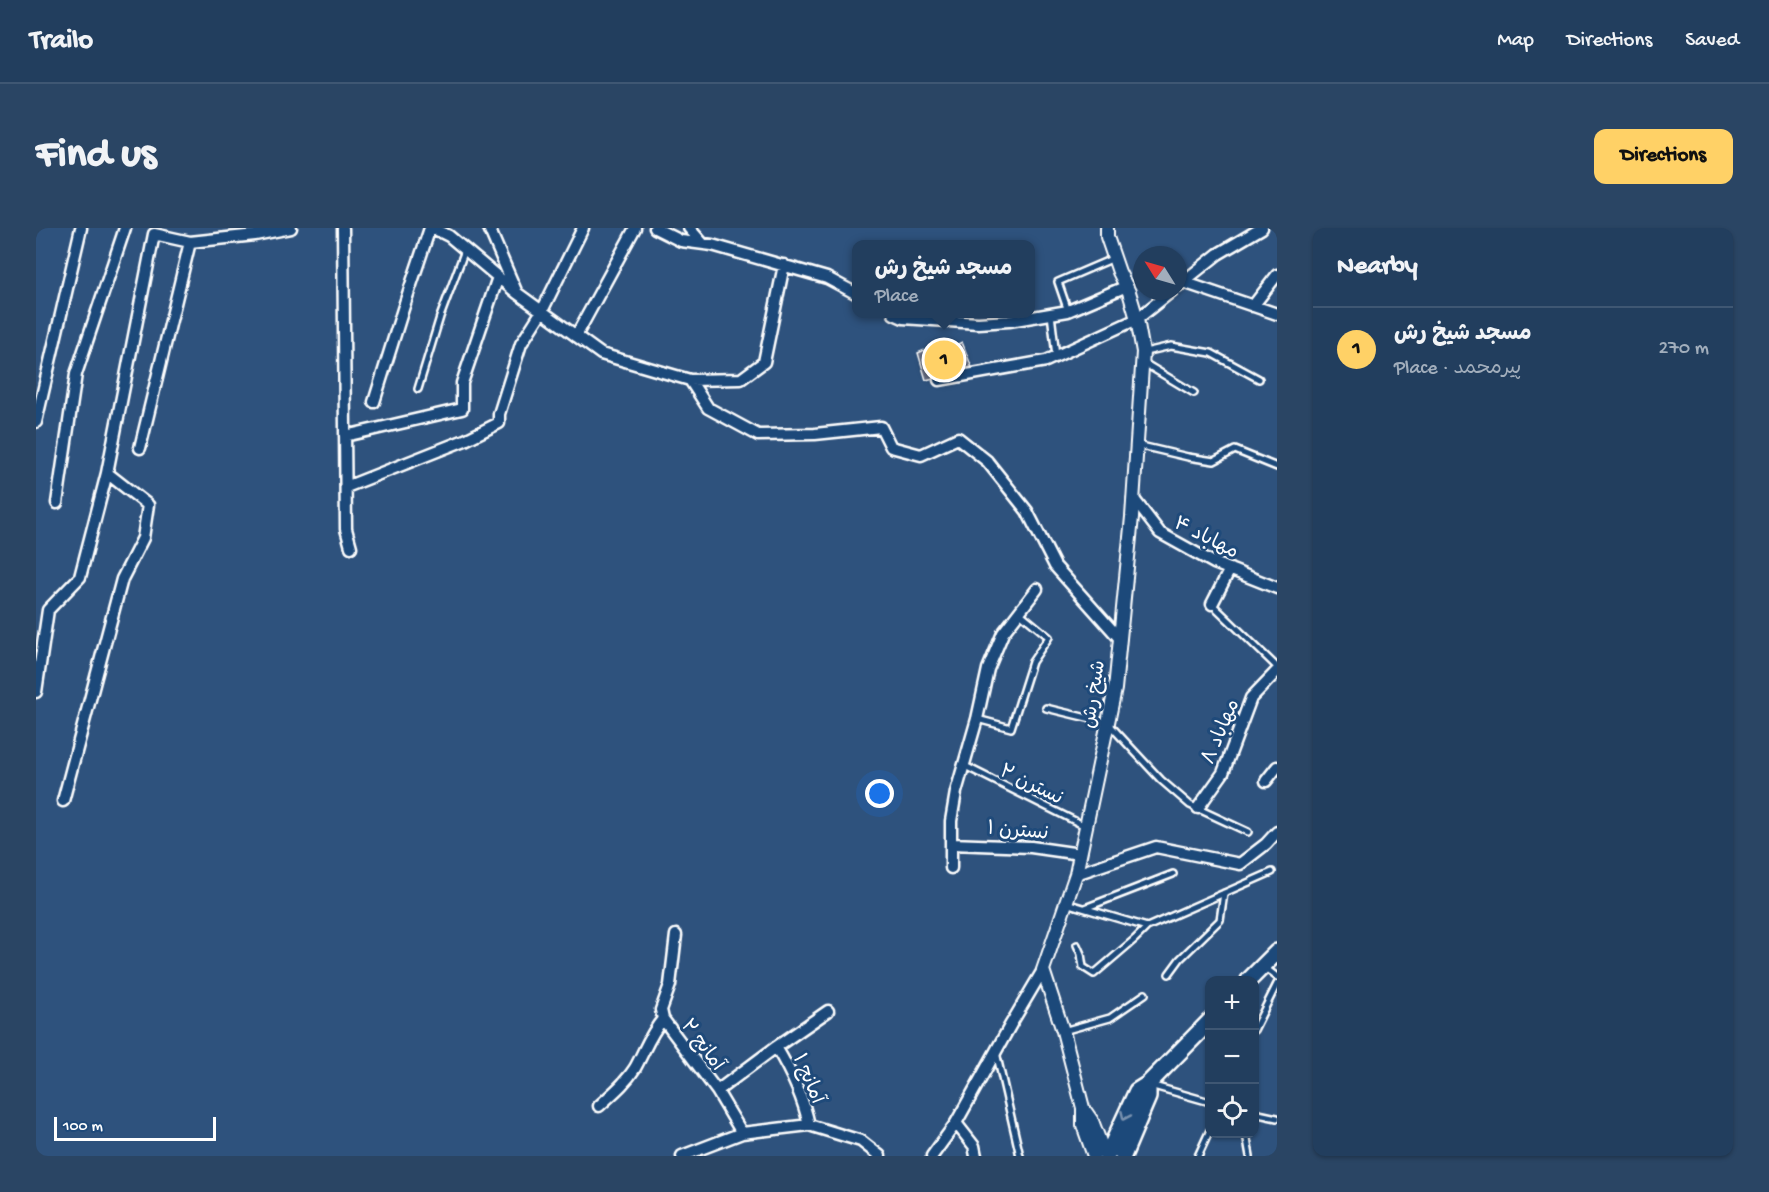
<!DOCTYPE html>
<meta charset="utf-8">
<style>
:root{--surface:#223e5e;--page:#2a4564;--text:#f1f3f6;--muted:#a2aebc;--line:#3f5773;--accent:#ffd166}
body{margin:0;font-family:"Gochi Hand","Playpen Sans Arabic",sans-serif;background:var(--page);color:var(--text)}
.controls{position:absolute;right:18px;bottom:18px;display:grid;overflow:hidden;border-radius:12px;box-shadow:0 2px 4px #0004}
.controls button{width:54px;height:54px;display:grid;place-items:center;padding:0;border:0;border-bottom:2px solid var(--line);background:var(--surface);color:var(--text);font:30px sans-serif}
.compass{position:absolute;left:1097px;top:18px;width:54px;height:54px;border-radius:50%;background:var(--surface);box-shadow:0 2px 4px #0004;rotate:307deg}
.scale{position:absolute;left:18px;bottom:15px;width:162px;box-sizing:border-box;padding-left:6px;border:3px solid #fff;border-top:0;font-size:16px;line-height:21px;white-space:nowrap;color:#fff;-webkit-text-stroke:4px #1f4a7a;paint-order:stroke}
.you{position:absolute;left:844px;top:566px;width:21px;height:21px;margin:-15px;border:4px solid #fff;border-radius:50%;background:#1a73e8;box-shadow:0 0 0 9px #1a73e833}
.badge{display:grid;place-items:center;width:39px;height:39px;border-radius:50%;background:var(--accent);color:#111;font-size:20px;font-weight:700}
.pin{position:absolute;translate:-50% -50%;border:3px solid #fff;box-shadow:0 2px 6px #0006}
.popup{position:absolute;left:816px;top:12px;width:183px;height:78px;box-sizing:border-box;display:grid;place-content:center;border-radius:12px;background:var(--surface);filter:drop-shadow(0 2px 4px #0005);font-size:20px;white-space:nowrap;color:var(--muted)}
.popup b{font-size:22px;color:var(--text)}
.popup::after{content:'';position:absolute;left:50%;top:100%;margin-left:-12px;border:12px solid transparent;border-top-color:var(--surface)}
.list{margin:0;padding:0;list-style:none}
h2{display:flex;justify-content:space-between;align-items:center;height:78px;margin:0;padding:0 24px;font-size:26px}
h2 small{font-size:20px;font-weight:400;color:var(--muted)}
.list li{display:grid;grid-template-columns:39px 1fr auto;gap:18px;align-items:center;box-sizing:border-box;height:84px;padding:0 24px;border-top:2px solid var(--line)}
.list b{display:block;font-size:22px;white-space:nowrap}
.list p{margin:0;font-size:20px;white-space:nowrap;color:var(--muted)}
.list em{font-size:20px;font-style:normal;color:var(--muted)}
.icon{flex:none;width:33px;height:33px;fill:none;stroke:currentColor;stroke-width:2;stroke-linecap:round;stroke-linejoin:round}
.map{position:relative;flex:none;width:1241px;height:928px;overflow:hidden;border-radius:12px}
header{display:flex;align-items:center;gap:36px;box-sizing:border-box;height:84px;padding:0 30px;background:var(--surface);border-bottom:2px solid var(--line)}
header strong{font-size:28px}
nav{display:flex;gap:33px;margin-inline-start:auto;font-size:21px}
.intro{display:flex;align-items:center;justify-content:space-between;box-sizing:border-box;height:144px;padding:0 36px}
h1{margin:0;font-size:42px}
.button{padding:15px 27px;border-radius:12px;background:var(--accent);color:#111;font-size:21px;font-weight:700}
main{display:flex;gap:36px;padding:0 36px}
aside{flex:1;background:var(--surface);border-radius:12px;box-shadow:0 2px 4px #0004}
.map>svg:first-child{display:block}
.building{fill:#6a738b;stroke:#fff;stroke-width:1.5}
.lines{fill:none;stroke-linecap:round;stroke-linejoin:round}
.service-casing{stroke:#fff;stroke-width:10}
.minor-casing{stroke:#fff;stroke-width:15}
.tertiary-casing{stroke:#fff;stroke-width:16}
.secondary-casing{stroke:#fff;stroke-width:20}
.service{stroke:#1f4a7a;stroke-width:5}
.minor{stroke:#1f4a7a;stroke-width:10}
.tertiary{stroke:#1f4a7a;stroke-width:12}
.secondary{stroke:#1f4a7a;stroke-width:15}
.oneway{stroke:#7992af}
.labels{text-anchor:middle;stroke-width:6;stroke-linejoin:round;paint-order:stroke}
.street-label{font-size:20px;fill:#fff;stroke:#1f4a7a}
</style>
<header>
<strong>Trailo</strong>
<nav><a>Map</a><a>Directions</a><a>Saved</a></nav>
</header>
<div class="intro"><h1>Find us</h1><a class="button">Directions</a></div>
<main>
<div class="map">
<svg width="1241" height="928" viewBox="0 0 1241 928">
<rect width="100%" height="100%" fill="#2e527d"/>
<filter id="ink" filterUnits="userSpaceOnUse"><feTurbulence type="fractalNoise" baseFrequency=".0167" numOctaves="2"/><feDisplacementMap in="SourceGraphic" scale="12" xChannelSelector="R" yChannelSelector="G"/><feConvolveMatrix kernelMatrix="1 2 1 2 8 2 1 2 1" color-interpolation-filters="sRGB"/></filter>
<g filter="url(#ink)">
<path class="building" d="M926 114 936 140 890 152 882 125 900 117 902 125 920 120V117Z"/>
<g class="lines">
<g class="service-casing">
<path id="service" d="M1032 83 1022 54 1078 30
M1015 86 1020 128
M1109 124 1135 118 1175 125 1223 151
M1108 135 1158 165
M382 161 404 89 429 22
M1101 217 1152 229 1178 233 1199 222 1241 239
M1176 376 1241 439
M1010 480 1072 495 1125 552 1154 577 1212 604
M941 491 975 500 996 434 1013 409 984 385
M929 538 1049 598
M1030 675 1111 699 1236 644
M1049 680 1137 646
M1041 717 1045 726 1047 739 1058 746 1099 711 1111 699
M1228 739 1241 749
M1133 746 1144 731 1184 692 1188 665
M1218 802 1241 756
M1027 803 1074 790 1109 766
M960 824 984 928
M1114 857 1174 874
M1218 885 1241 890
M1210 906 1214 928
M1162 928 1174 902"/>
</g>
<g class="minor-casing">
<path id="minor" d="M307 0 310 301 315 319
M397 0 413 8 481 65 565 126 654 152 672 180 722 207 779 206 845 199 855 219 885 227 922 210 951 233 991 283 1019 338 1084 411
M453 0 480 63
M619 0 645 13 676 17 791 50 821 66
M653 0 667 16
M1147 54 1241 86
M1142 58 1182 26 1226 0
M1217 78 1241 47
M858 86 867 90 942 95 973 93 1032 83 1091 58
M540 108 599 0
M654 152 705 151 728 134 748 37
M903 152 1010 133 1101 91 1136 63
M338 174 367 81 394 0
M0 194 45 0
M309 208 426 181V155L462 49
M104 220 154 14 219 7 255 0
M310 259 429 212 463 195V186L485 116 506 83 547 0
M1097 270 1124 305 1178 335 1241 360
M21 275 40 146 89 0
M1176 376 1194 341
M0 464 12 382 44 349 71 245
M1230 553 1241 539
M27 573 86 351 107 310 112 277 71 245 118 6 154 14
M1162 580 1187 545 1215 470 1241 443
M915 616 995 619 1044 626
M915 640V593L920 564 941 491 952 441 967 405 1001 361
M1040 646 1120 619 1204 636 1230 616 1241 604
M640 707 634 757 625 782 627 791 681 863 706 905
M740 819C755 844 767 868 773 897
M681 863 740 819 792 783
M563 878C576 866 589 856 599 840 608 824 614 806 627 791
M646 928 706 905 773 897 825 913 844 928
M896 928 920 895
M940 928 938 918 920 895 975 796 1007 742"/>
</g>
<g class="tertiary-casing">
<path id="tertiary" d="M1047 881V897L1058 928
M1069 927 1056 893 1047 880 1027 803 1007 742 1040 646 1079 461 1096 289 1107 124 1101 91 1093 64 1083 44 1071 9V0"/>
</g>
<g class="secondary-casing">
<path id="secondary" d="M1213 752 1241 724
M1072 926 1101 863 1112 856 1174 793
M1087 928 1112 869V856"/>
</g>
<use href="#service" class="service"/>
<use href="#minor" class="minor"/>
<use href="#tertiary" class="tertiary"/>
<use href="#secondary" class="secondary"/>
</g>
<defs><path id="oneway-chevron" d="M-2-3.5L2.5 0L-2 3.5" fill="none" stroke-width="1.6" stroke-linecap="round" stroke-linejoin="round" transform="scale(1.5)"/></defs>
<use class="oneway" href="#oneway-chevron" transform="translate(1089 888) rotate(114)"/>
</g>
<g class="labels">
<g class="street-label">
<text transform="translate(1171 308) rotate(27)" y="7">مهاباد ۴</text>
<text transform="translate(1056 466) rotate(-81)" y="7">شیخ رش</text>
<text transform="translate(1183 503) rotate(-67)" y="7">مهاباد ۸</text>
<text transform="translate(996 555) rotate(26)" y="7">نسترن ۲</text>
<text transform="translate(982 601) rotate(5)" y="7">نسترن ۱</text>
<text transform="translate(668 816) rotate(53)" y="7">آمانج ۲</text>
<text transform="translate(774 850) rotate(67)" y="7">آمانج ۱</text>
</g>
</g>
</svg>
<div class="controls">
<button>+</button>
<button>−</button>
<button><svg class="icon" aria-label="locate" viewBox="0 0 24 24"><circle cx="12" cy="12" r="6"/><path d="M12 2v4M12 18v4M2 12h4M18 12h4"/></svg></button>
</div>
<svg class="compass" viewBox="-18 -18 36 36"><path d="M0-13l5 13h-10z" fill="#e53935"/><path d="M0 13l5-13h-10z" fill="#a2aebc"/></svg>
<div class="scale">100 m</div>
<div class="you"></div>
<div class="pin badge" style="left:908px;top:132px">1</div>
<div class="popup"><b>مسجد شیخ رش</b>Place</div>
</div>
<aside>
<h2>Nearby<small></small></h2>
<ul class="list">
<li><span class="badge">1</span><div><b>مسجد شیخ رش</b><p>Place · پیرمحمد</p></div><em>270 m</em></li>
</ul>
</aside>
</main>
